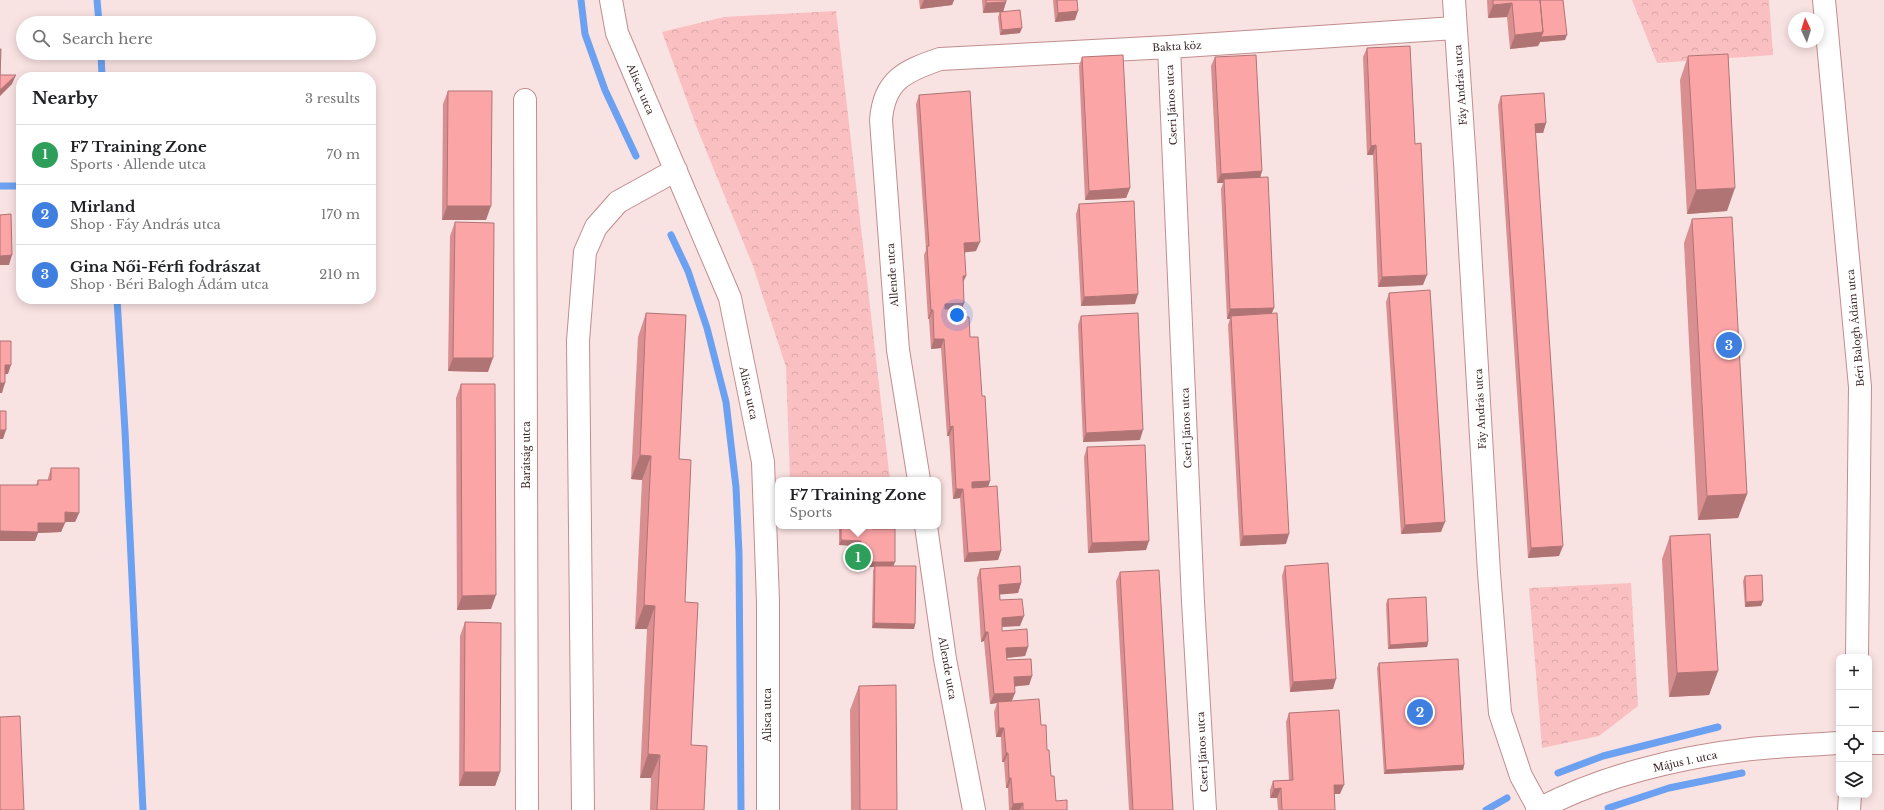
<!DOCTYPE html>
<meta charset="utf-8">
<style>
:root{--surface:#fff;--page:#f6f6f6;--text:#202124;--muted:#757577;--line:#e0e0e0;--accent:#111827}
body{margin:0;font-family:"Libre Baskerville",serif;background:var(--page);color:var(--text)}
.controls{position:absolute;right:12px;bottom:12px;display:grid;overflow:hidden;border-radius:8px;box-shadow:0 2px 10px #0003}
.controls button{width:36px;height:36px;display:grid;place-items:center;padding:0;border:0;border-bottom:1px solid var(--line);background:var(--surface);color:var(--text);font:20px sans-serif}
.compass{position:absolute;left:1788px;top:12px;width:36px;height:36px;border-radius:50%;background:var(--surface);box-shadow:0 2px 10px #0003;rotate:356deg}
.you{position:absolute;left:957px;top:315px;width:14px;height:14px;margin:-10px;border:3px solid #fff;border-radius:50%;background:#1a73e8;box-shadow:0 0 0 6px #1a73e833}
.badge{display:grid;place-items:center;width:26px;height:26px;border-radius:50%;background:var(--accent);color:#fff;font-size:13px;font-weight:700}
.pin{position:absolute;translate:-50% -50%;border:2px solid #fff;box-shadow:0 1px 4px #0006}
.popup{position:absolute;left:775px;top:477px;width:166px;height:52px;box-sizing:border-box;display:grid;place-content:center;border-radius:8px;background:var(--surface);filter:drop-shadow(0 1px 3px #0005);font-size:13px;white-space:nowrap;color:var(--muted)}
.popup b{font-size:15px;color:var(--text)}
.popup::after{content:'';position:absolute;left:50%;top:100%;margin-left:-8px;border:8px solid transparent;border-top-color:var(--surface)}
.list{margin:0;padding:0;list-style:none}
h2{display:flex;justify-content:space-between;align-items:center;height:52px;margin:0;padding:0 16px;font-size:17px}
h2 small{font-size:13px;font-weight:400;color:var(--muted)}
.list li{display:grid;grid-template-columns:26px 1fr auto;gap:12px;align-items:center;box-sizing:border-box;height:60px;padding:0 16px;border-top:1px solid var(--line)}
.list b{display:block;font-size:15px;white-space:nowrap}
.list p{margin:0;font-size:13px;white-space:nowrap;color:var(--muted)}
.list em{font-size:13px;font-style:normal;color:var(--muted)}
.icon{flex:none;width:22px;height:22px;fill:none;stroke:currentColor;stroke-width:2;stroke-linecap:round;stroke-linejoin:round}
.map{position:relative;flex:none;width:1884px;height:810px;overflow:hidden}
.search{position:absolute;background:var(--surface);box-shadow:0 2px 10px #0003;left:16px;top:16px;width:360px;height:44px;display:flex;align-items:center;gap:10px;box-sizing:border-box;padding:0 14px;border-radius:22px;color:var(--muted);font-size:15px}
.panel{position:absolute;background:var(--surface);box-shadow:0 2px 10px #0003;left:16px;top:72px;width:360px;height:232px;border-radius:16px}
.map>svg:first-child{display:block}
.park{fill:url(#park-crowns)}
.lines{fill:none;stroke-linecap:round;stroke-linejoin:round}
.stream{stroke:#6ba1f0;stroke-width:7}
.minor-casing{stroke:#c18d8e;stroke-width:24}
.minor{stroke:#fff;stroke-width:22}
.wall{fill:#d98e90}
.shaded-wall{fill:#b07475}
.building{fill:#fca5a7;stroke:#b07475}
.labels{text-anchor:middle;stroke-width:3.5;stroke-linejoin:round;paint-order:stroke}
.street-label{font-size:10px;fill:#3b2626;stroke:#fff}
</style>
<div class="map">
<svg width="1884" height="810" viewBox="0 0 1884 810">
<defs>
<pattern id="park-crowns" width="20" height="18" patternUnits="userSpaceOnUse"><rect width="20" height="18" fill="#fac0c1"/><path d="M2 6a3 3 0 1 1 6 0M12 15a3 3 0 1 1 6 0" fill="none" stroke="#d7a5a6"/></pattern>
</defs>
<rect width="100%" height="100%" fill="#f9e2e2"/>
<path class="park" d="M1632 0H1769L1773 55 1657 63Z
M836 11 890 480H790L786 367 753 266 697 128 662 32 724 17Z
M1631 583 1638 706 1599 736 1542 748 1529 588Z"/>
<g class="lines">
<path class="stream" d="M97 0 99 23
M581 0 585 34 605 90 636 156
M101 53 102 77
M0 186H21
M671 235 688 271 707 328 726 402 736 487 739 554 741 810
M117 299 125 431 143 810
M1558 773 1603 756 1718 727
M1608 808 1669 788 1742 773
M1486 810 1507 798"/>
<g class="minor-casing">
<path id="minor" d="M611 0 617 33 730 298 763 462 768 602V810
M1454 0 1465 163 1489 573 1500 713 1521 776 1539 809
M1824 0 1860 387 1857 657
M1169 47 1193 602 1205 810
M525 100 527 810
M919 480 898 350 881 120C884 80 905 71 940 59L1169 47 1455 28
M926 526 945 659 974 810
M1869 743H1884
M583 810 578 341 585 252 596 227 618 202 676 170
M1537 810C1601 776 1679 757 1751 749 1780 746 1810 745 1839 743
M1849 810 1850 795"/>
</g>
<use href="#minor" class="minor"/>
</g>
<path class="wall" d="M919 0H954L952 5 920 9Z
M982 0H1006V2L1003 12 983 13Z
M1053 0H1077L1075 20 1055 22Z
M1487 0H1563L1565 40 1540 42 1538 46 1510 49 1507 17 1488 18Z
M1000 12 1020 33 1000 35 998 17Z
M1367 48 1415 144 1423 285 1378 287 1373 155H1367L1363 57Z
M1688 56 1727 211 1687 214 1680 80Z
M1082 57 1130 188 1126 198 1085 200 1079 66Z
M1215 57 1262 171 1260 178 1274 308 1271 314 1286 544 1240 546 1228 325 1230 319H1227L1221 189 1223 183H1217L1211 66Z
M448 91 486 220H442L443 104Z
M919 95 976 251 964 252 963 283 964 303 962 308 970 337 988 487 1001 551 998 560 964 562 960 498 953 499 949 436H947L941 348 931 349 929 319H928L924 255 926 250 916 104Z
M1501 96 1546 123 1543 133H1535L1559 556 1528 558 1498 105Z
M1079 204 1135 304 1081 306 1076 214Z
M1692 219 1747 494 1738 518 1698 520 1684 243Z
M455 222 488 372 448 371 450 236Z
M1389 293 1441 532 1401 534 1386 302Z
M646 313 679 459 691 745 704 810H650L651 778H640L647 629H635L642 480 631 479 638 337Z
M1081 316 1140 440 1083 442 1078 325Z
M461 384 491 609 457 610 456 398Z
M1087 447 1146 550 1088 553 1084 457Z
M51 468 79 513 75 522H65L61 532 38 533 35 541H0V485H36L38 480H48V478Z
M839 526H872V529L894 566 915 624 914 629 872 628 873 571 874 567H859V546L839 545Z
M1670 536 1718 671 1709 695 1669 697 1662 559Z
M1285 566 1333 689 1290 692 1282 576Z
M980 569 1021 583 1018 593 1000 594V600L1020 626 1002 627V631L1028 647 1025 656 1007 658V660L1032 676 1029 685 1014 686 1015 693 1012 701 1041 725 1047 750 1051 776 1056 801 1067 810H1009L1008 788H1006L1004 762H1002L1001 737H996L994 712 997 703 990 704 984 641 981 642 977 578Z
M1120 572 1173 810H1129L1116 581Z
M1745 576 1763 601 1761 606 1745 607 1743 581Z
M1388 599 1428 642 1427 647 1388 649 1386 604Z
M465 622 500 772 495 786H459L460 636Z
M1379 663 1464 765 1463 770 1384 774 1377 668Z
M859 686 897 810H851L850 710Z
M1289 713 1340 794H1334L1335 810H1278L1277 798H1270V790L1273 781 1289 780 1286 722Z"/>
<path class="shaded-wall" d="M924 0H954L952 5 920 9Z
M1006 2 1003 12 983 13 986 3Z
M1512 3 1507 17 1488 18 1493 5Z
M1078 11 1075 20 1055 22 1058 13Z
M1022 28 1020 33 1000 35 1002 30Z
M1543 32 1567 35 1565 40 1540 42 1538 46 1510 49 1515 35Z
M16 75 12 84 0 96V90Z
M1546 123 1543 133H1531L1535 124Z
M1376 145 1373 155H1367L1371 146Z
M1262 171 1259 181 1224 179 1223 183H1217L1221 174Z
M1130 188 1126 198 1085 200 1089 191Z
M1735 188 1727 211 1687 214 1696 190Z
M447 206H491L486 220H442Z
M980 242 976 251 960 253 964 243Z
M12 255 9 265H0V256Z
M1427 275 1423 285 1378 287 1382 277Z
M963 276H966L962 285Z
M1138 294 1135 304 1081 306 1084 297Z
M964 303 961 312 941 313 945 304Z
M1274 308 1270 317 1231 316 1230 319H1227L1230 309Z
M931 310H933L929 319H928Z
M934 339H944L941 348 931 349Z
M453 358H493L488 372 448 371Z
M5 365H11L8 374H2Z
M0 383H5L2 393H0Z
M953 426 949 436H947L950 427Z
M0 430H6L3 439H0Z
M1143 430 1140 440 1083 442 1086 433Z
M640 455 651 456 642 480 631 479Z
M990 481 987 491 968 492 972 482Z
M956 489H963L960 498 953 499Z
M1747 494 1738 518 1698 520 1707 496Z
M65 512 79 513 75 522H61Z
M1445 522 1441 532 1401 534 1405 525Z
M38 523H65L61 532 38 533 35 541H0V531Z
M1289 534 1286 544 1240 546 1243 536Z
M841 540 861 541 859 546 839 545Z
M1149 541 1146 550 1088 553 1092 543Z
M1563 546 1559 556 1528 558 1531 548Z
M1001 551 998 560 964 562 968 553Z
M861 562H895L893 567H859Z
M1021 583 1018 593 995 595 999 585Z
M496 595 491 609 457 610 462 596Z
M1763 601 1761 606 1745 607 1746 602Z
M644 605 655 606 647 629H635Z
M1024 616 1020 626 998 627 1002 618Z
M874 623 915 624 914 629 872 628Z
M985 632H988L984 641 981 642Z
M1428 642 1427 647 1388 649 1390 645Z
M1028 647 1025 656 1003 658 1006 648Z
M1718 671 1709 695 1669 697 1677 673Z
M1032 676 1029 685 1010 687 1014 677Z
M1336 679 1333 689 1290 692 1293 682Z
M1015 693 1011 702H998L997 703 990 704 994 694Z
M999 728H1004L1001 737H996Z
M1006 753H1008L1004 762H1002Z
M648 754 660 755 651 778H640Z
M1464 765 1463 770 1384 774 1386 770Z
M464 772H500L495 786H459Z
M1009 778H1011L1008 788H1006Z
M1334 785H1344L1340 794H1330Z
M1281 788 1277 798H1270L1274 789Z
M1023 803 1020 810H1011L1013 804Z"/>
<path class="building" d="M986 0H1006V2L986 3Z
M1057 0H1077L1078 11 1058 13Z
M1493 0H1540L1543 32 1515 35 1512 3 1493 5Z
M1540 0H1563L1567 35 1541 37 1543 32Z
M1020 10 1022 28 1002 30 1000 12Z
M1410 46 1415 144 1421 143 1427 275 1382 277 1376 145 1371 146 1367 48Z
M0 49H1L0 75H16L0 90Z
M1728 54 1735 188 1696 190 1688 56Z
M1123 55 1130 188 1089 191 1082 57Z
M1256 55 1262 171 1221 174 1215 57Z
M448 91H492L491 206H447Z
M970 91 980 242 964 243 966 276H963L964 303 945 304V309L964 308 965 317H969L970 337H978L982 396H985L990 481 972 482V488L997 486 1001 551 968 553 963 489H956L953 426 950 427 944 339H934L933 310H931L927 246H929L919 95Z
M1544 93 1546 123 1535 124 1563 546 1531 548 1501 96Z
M1268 177 1274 308 1230 309 1224 179Z
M1134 201 1138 294 1084 297 1079 204Z
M11 214 12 255 0 256V215Z
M1732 217 1747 494 1707 496 1692 219Z
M455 222 494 223 493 358H453Z
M1430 290 1445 522 1405 525 1389 293Z
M646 313 686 315 679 459 691 460 685 602 698 603 691 745 707 746 704 810H657L660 755 648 754 655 606 644 605 651 456 640 455Z
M1138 313 1143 430 1086 433 1081 316Z
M1277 313 1289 534 1243 536 1231 316Z
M0 341H11V365H5V383H0Z
M461 384H495L496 595 462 596Z
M0 411H6V430H0Z
M1145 445 1149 541 1092 543 1087 447Z
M51 468H79V513L65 512V523H38V532L0 531V485H38V480H51Z
M841 526H872V529H895V562H861V541L841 540Z
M1710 534 1718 671 1677 673 1670 536Z
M1328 563 1336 679 1293 682 1285 566Z
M875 566H916L915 624 874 623Z
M1020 566 1021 583 999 585 1000 600 1022 599 1024 616 1002 618V631L1027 629 1028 647 1006 648 1007 660 1031 659 1032 676 1014 677 1015 693 994 694 988 632H985L980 569Z
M1159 570 1173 810H1133L1120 572Z
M1762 575 1763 601 1746 602 1745 576Z
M1426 597 1428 642 1390 645 1388 599Z
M465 622 501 623 500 772H464Z
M1458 659 1464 765 1386 770 1379 663Z
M896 685 897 810H860L859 686Z
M1039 699 1041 725H1046L1047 750H1049L1051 776H1054L1056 801 1067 800V810H1023V803L1013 804 1011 778H1009L1008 753H1006L1004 728H999L998 702Z
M1339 710 1344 785H1334L1335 810H1282L1281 788 1274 789 1273 781 1293 780 1289 713Z
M20 716 24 810H0V717Z"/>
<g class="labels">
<g class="street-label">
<text transform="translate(1177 46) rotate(-3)" y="4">Bakta köz</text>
<text transform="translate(1460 85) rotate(-94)" y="4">Fáy András utca</text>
<text transform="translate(641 89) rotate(67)" y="4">Alisca utca</text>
<text transform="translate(1171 105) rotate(-93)" y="4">Cseri János utca</text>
<text transform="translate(892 275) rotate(-94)" y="4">Allende utca</text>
<text transform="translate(1855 328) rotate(-95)" y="4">Béri Balogh Ádám utca</text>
<text transform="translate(749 393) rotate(78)" y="4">Alisca utca</text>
<text transform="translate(1480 409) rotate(-93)" y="4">Fáy András utca</text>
<text transform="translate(1186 428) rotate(-92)" y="4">Cseri János utca</text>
<text transform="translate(526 455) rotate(-90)" y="4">Barátság utca</text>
<text transform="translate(948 668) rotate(80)" y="4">Allende utca</text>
<text transform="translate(767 715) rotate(-90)" y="4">Alisca utca</text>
<text transform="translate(1202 752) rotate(-93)" y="4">Cseri János utca</text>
<text transform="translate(1685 761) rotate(-12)" y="4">Május 1. utca</text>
</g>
</g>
</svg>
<div class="controls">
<button>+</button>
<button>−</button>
<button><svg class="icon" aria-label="locate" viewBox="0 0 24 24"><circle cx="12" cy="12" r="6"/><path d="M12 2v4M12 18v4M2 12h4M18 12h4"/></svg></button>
<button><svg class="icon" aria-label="layers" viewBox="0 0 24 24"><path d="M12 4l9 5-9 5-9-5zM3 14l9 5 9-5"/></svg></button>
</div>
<svg class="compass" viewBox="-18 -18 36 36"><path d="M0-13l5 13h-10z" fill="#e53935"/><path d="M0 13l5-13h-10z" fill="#757577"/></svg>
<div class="you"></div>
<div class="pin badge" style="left:858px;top:557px;background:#2e9e5b">1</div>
<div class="popup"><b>F7 Training Zone</b>Sports</div>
<div class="pin badge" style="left:1420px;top:712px;background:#3f7fe0">2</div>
<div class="pin badge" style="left:1729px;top:345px;background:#3f7fe0">3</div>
<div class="search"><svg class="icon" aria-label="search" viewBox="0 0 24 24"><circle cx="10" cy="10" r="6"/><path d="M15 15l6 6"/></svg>Search here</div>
<section class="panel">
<h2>Nearby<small>3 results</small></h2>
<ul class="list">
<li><span class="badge" style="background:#2e9e5b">1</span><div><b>F7 Training Zone</b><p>Sports · Allende utca</p></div><em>70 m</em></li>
<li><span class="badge" style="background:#3f7fe0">2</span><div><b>Mirland</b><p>Shop · Fáy András utca</p></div><em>170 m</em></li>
<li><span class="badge" style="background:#3f7fe0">3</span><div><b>Gina Női-Férfi fodrászat</b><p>Shop · Béri Balogh Ádám utca</p></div><em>210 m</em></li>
</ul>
</section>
</div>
